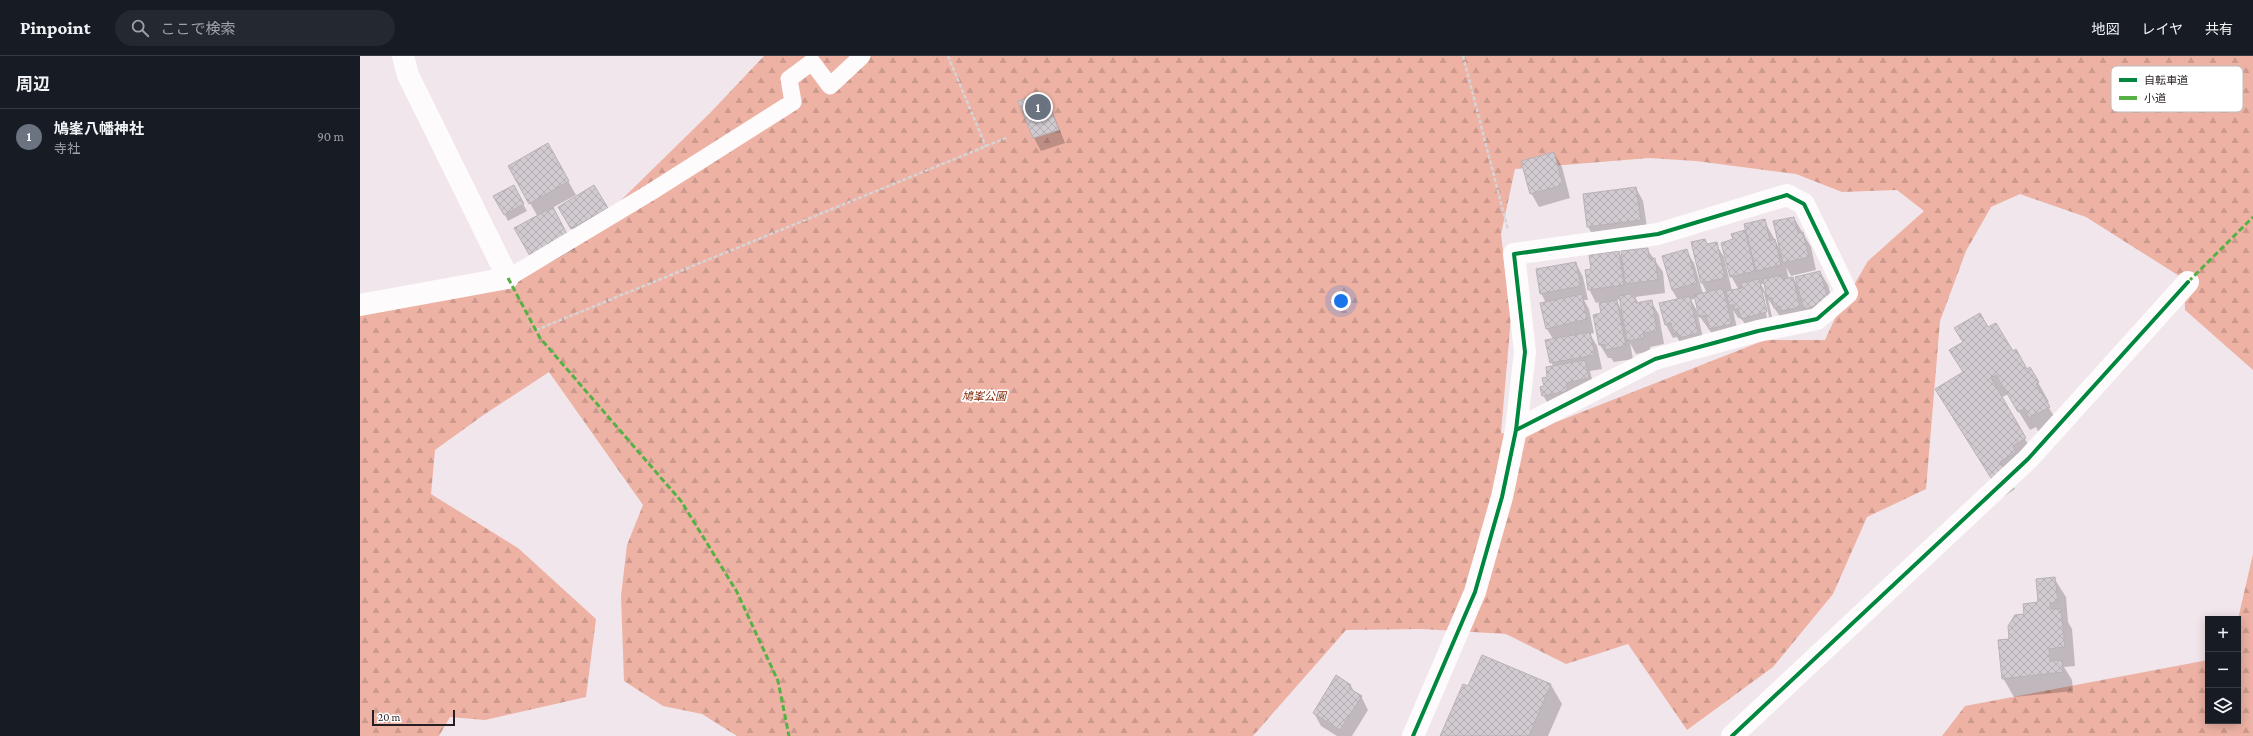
<!DOCTYPE html>
<html lang="ja">
<meta charset="utf-8">
<style>
:root{--surface:#171b24;--page:#242831;--text:#f1f3f6;--muted:#9ea1a6;--line:#363941;--accent:#6c6468}
body{margin:0;font-family:"Crimson Pro","Noto Sans JP",serif;background:var(--page);color:var(--text)}
.controls{position:absolute;right:12px;bottom:12px;display:grid;overflow:hidden;border-radius:0px;box-shadow:0 2px 10px #0003}
.controls button{width:36px;height:36px;display:grid;place-items:center;padding:0;border:0;border-bottom:1px solid var(--line);background:var(--surface);color:var(--text);font:20px sans-serif}
.scale{position:absolute;left:12px;bottom:10px;width:83px;box-sizing:border-box;padding-left:4px;border:2px solid #251e22;border-top:0;font-size:11px;line-height:14px;white-space:nowrap;color:#251e22;-webkit-text-stroke:3px #fff;paint-order:stroke}
.you{position:absolute;left:981px;top:245px;width:14px;height:14px;margin:-10px;border:3px solid #fff;border-radius:50%;background:#1a73e8;box-shadow:0 0 0 6px #1a73e833}
.badge{display:grid;place-items:center;width:26px;height:26px;border-radius:50%;background:var(--accent);color:#fff;font-size:13px;font-weight:700}
.pin{position:absolute;translate:-50% -50%;border:2px solid #fff;box-shadow:0 1px 4px #0006}
.list{margin:0;padding:0;list-style:none}
h2{display:flex;justify-content:space-between;align-items:center;height:52px;margin:0;padding:0 16px;font-size:17px}
h2 small{font-size:13px;font-weight:400;color:var(--muted)}
.list li{display:grid;grid-template-columns:26px 1fr auto;gap:12px;align-items:center;box-sizing:border-box;height:56px;padding:0 16px;border-top:1px solid var(--line)}
.list b{display:block;font-size:15px;white-space:nowrap}
.list p{margin:0;font-size:13px;white-space:nowrap;color:var(--muted)}
.list em{font-size:13px;font-style:normal;color:var(--muted)}
.icon{flex:none;width:22px;height:22px;fill:none;stroke:currentColor;stroke-width:2;stroke-linecap:round;stroke-linejoin:round}
.map{position:relative;flex:none;width:1893px;height:680px;overflow:hidden}
header{display:flex;align-items:center;gap:24px;box-sizing:border-box;height:56px;padding:0 20px;background:var(--surface);border-bottom:1px solid var(--line)}
header strong{font-size:19px}
nav{display:flex;gap:22px;margin-inline-start:auto;font-size:14px}
.search{width:280px;height:36px;background:var(--page);display:flex;align-items:center;gap:10px;box-sizing:border-box;padding:0 14px;border-radius:22px;color:var(--muted);font-size:15px}
main{display:flex}
aside{flex:1;background:var(--surface)}
.map>svg:first-child{display:block}
.forest{fill:url(#forest-firs);fill-rule:evenodd}
.shadow{fill:#0003;fill-rule:evenodd}
.building{fill:url(#building-cross-hatch);stroke:#b8b1b7}
.lines{fill:none;stroke-linecap:round;stroke-linejoin:round}
.path{stroke:#d6d3d5;stroke-width:2.5;stroke-dasharray:4 2;stroke-linecap:butt}
.lane{stroke:#fdfbfc;stroke-width:17}
.street{stroke:#fdfbfc;stroke-width:22}
.quiet{stroke:#55b145;stroke-width:3;stroke-dasharray:6 3;stroke-linecap:butt}
.cycleway-casing{stroke:#fff;stroke-width:6}
.cycleway{stroke:#00873e;stroke-width:4}
.labels{text-anchor:middle;stroke-width:3.5;stroke-linejoin:round;paint-order:stroke}
.park-label{font-size:11px;font-style:italic;fill:#802908;stroke:#fff}
.key{fill:#fff;stroke:#bebcbd;stroke-width:1}
.key-label{font-size:11px;fill:#251e22}
</style>
<header>
<strong>Pinpoint</strong>
<div class="search"><svg class="icon" aria-label="search" viewBox="0 0 24 24"><circle cx="10" cy="10" r="6"/><path d="M15 15l6 6"/></svg>ここで検索</div>
<nav><a>地図</a><a>レイヤ</a><a>共有</a></nav>
</header>
<main>
<aside>
<h2>周辺<small></small></h2>
<ul class="list">
<li><span class="badge" style="background:#6b7280">1</span><div><b>鳩峯八幡神社</b><p>寺社</p></div><em>90 m</em></li>
</ul>
</aside>
<div class="map">
<svg width="1893" height="680" viewBox="0 0 1893 680">
<defs>
<pattern id="forest-firs" width="22" height="20" patternUnits="userSpaceOnUse"><rect width="22" height="20" fill="#edb2a4"/><path d="M5 1l3.5 6h-7zM16 11l3.5 6h-7z" fill="#cb998d"/></pattern>
<pattern id="building-cross-hatch" width="8" height="8" patternUnits="userSpaceOnUse"><rect width="8" height="8" fill="#d1cad0"/><path d="M0 0l8 8M0 8l8-8" fill="none" stroke="#b3adb2"/></pattern>
</defs>
<rect width="100%" height="100%" fill="#f1e6eb"/>
<path class="forest" d="M404 0H1893V314L1825 254 1824 223 1726 161 1660 138 1631 151 1606 195 1580 265 1566 433 1507 461 1473 538 1413 611 1327 674 1268 588 1206 608 1146 578 1062 573 986 574 893 680H377L342 658 303 650 264 625 261 540 267 489 283 449 189 316 122 360 75 394 71 438 158 492 236 563 226 641 125 664 90 661 79 680H0V258L21 250 206 198 350 57ZM1289 102 1336 105 1436 118 1482 136 1537 134 1564 155 1508 205 1478 256 1465 284H1405L1161 380 1141 377 1151 261 1141 178 1155 113Z
M1893 498V680H1582L1605 650 1848 604V665H1878V563Z"/>
<path class="shadow" d="M684 38 691 52 705 87 681 95 674 82Z
M1194 97 1202 111 1210 142 1179 151 1171 137Z
M195 102 216 139 192 152 215 193 178 213V161L170 147Z
M153 131 167 155 148 165 135 140Z
M234 131 254 165 220 186 207 165Z
M1276 132 1283 145 1288 177 1236 184 1228 171Z
M1434 162 1451 191 1456 214 1431 220 1426 211 1429 223 1433 222 1438 230 1460 216 1468 229 1476 259 1423 265 1408 243 1414 270 1390 276 1381 262H1378L1373 254 1379 281 1358 286 1340 261 1336 242 1331 244 1337 255 1345 291H1322L1317 281 1313 282 1306 269 1318 244 1312 234 1326 194 1334 207 1343 238 1347 237 1342 227 1332 187 1345 184 1348 189 1356 188 1364 201 1372 235 1379 234 1371 220 1374 184 1384 175 1388 182 1404 164 1421 195ZM1401 228H1405L1406 238ZM1402 237H1404L1409 261 1407 262Z
M1287 193 1303 216 1305 237 1275 241 1279 248 1291 245 1299 259 1304 288 1290 291 1291 295 1276 298 1270 287 1273 303 1254 306 1251 302H1248L1240 289 1235 260 1242 258 1240 246 1236 247 1229 233 1232 214 1259 196 1263 204ZM1261 243 1263 256 1256 244Z
M1216 207 1223 221 1228 244H1224L1229 253 1234 277 1230 278 1237 290 1242 313 1230 315 1235 336 1191 353 1183 339 1193 311 1187 285 1193 283 1187 273 1181 248 1186 247 1181 237Z
M1628 273 1653 296 1667 314 1670 312 1689 346 1686 347 1700 370 1681 381 1676 371 1670 374 1648 338 1641 342 1676 402 1650 425 1655 433 1643 441 1576 333 1604 317Z
M1694 522 1706 541 1708 566 1712 573 1715 610 1704 611 1712 624 1713 635 1654 641 1643 622 1650 584 1665 559 1680 547Z
M1122 600 1191 629 1202 648 1188 680H1081L1109 631Z
M976 620 991 630 995 637 1001 640 1008 654 992 680H977L961 670 954 657Z"/>
<path class="building" d="M684 37 699 74 673 82 658 45Z
M188 87 209 125 169 148 148 110Z
M1194 96 1203 129 1170 138 1161 105Z
M154 129 164 148 144 159 133 140Z
M234 129 248 152 211 173 198 151Z
M1276 131 1281 164 1227 171 1223 138Z
M193 151 208 180 170 200 154 172Z
M1434 161 1438 177 1443 176 1449 201 1423 207 1413 165Z
M1405 163 1410 185 1415 183 1421 209 1396 215 1384 168Z
M1385 174 1395 215 1370 221 1361 187 1373 183 1371 178Z
M1345 183 1347 188 1357 186 1365 222 1341 227 1331 186Z
M1288 192 1289 203 1295 202 1298 224 1265 228 1261 195Z
M1327 193 1337 227 1312 234 1302 200Z
M1259 195 1264 229 1228 234 1225 214 1231 213 1229 199Z
M1216 206 1221 230 1180 238 1176 213Z
M1460 215 1469 246 1444 253 1435 221Z
M1421 219 1422 223 1433 221 1440 251 1421 255 1420 250 1414 252 1412 242 1407 243 1403 223Z
M1399 223 1407 256 1381 263 1378 252 1375 254 1374 249H1369L1366 235 1382 232 1381 227Z
M1363 232 1372 268 1349 273 1346 259 1339 261 1334 239Z
M1274 237 1276 247 1292 244 1297 275 1283 277 1284 282 1267 285 1259 240Z
M1222 238 1227 263 1186 273 1180 247Z
M1330 240 1338 277 1319 282 1318 277 1314 278 1311 267 1305 269 1299 247Z
M1257 244 1266 290 1245 294V288L1239 289 1233 259 1241 257 1239 247Z
M1620 257 1628 271 1636 267 1653 295 1656 293 1667 313 1670 311 1679 326 1676 328 1690 351 1669 362 1664 353 1658 356 1636 319 1631 322 1666 382 1653 390 1656 396 1640 406 1645 414 1631 422 1575 333 1603 316 1589 294 1603 286 1594 272Z
M1230 276 1235 299 1190 307 1185 284Z
M1225 304 1229 322 1206 327 1208 335 1182 340 1180 331 1184 330 1182 322 1187 321 1186 311Z
M1695 521 1698 546 1690 547 1691 553H1701L1705 591 1689 593 1690 605 1702 604 1703 616 1642 623 1638 584 1649 583 1648 570 1655 559 1664 558 1663 548 1678 546 1676 523Z
M1122 599 1191 628 1169 680H1080L1103 628 1108 630Z
M976 619 991 629 989 632 1002 640 980 674 953 657Z"/>
<g class="lines">
<path class="path" d="M588 0 626 91
M1103 0 1148 174
M176 274 646 82"/>
<path class="lane" d="M148 222 291 136 433 46 429 23 452 6 470 30 502 0"/>
<path class="street" d="M0 249 148 222 48 19 43 0
M1053 680 1115 536 1142 441 1156 374 1295 303 1398 275 1457 263 1487 237 1444 148 1427 139 1298 178 1154 198 1165 296 1156 374
M1372 680 1668 403 1828 226"/>
<path class="quiet" d="M148 222 180 282 321 445 377 536 418 625 429 680
M1828 226 1893 161"/>
<g class="cycleway-casing">
<path id="cycleway" d="M1053 680 1115 536 1142 441 1156 374 1295 303 1398 275 1457 263 1487 237 1444 148 1427 139 1298 178 1154 198 1165 296 1156 374
M1372 680 1668 403 1828 226"/>
</g>
<use href="#cycleway" class="cycleway"/>
</g>
<g class="labels">
<g class="park-label">
<text x="624" y="344">鳩峯公園</text>
</g>
</g>
<rect x="1751" y="10" width="132" height="46" rx="6" class="key"/>
<rect x="1759" y="22" width="18" height="4" fill="#00873e"/>
<rect x="1759" y="40" width="18" height="4" fill="#55b145"/>
<g class="key-label">
<text x="1784" y="28">自転車道</text>
<text x="1784" y="46">小道</text>
</g>
</svg>
<div class="controls">
<button>+</button>
<button>−</button>
<button><svg class="icon" aria-label="layers" viewBox="0 0 24 24"><path d="M12 4l9 5-9 5-9-5zM3 14l9 5 9-5"/></svg></button>
</div>
<div class="scale">20 m</div>
<div class="you"></div>
<div class="pin badge" style="left:678px;top:51px;background:#6b7280">1</div>
</div>
</main>
